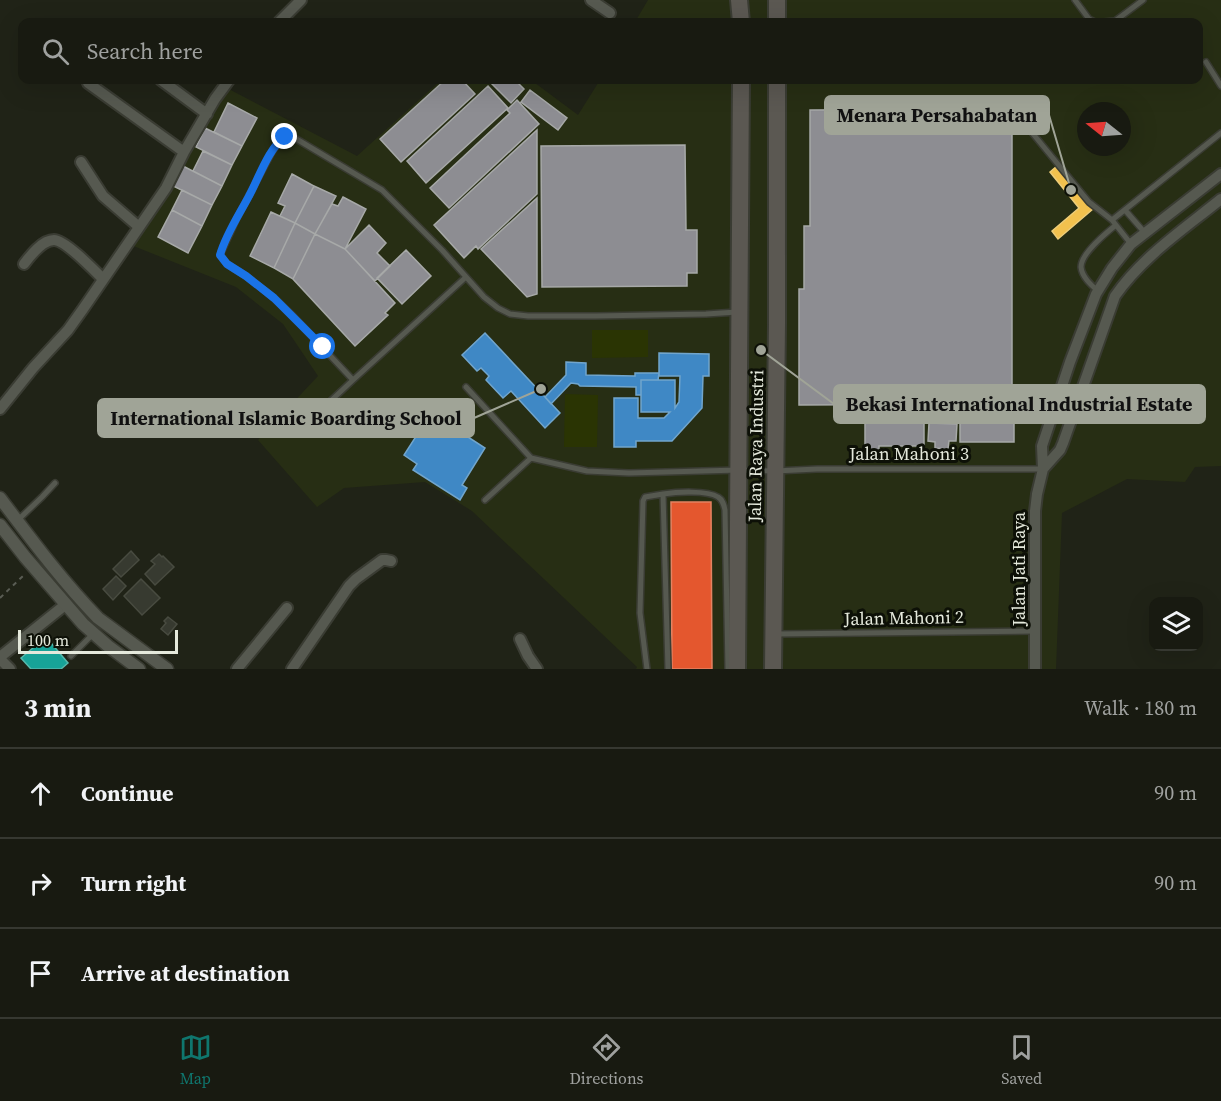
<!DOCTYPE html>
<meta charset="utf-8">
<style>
:root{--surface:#181a11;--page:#21231a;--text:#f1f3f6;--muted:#9fa19f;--line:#363831;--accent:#0f766e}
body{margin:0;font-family:"Source Serif 4",serif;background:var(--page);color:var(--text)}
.controls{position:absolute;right:18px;bottom:18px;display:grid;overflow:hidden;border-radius:12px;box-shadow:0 6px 24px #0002}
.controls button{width:54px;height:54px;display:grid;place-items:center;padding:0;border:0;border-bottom:2px solid var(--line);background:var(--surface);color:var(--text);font:30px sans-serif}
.compass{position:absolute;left:1077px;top:102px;width:54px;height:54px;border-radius:50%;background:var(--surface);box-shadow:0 6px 24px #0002;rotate:287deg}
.scale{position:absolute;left:18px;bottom:15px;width:160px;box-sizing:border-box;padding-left:6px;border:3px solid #e5e9dc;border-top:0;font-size:16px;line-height:21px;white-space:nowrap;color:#e5e9dc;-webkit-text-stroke:4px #0d1007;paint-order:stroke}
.stop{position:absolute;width:18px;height:18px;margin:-14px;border:4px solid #1a73e8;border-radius:50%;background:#fff}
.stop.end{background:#1a73e8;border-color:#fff;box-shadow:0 2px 6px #0008}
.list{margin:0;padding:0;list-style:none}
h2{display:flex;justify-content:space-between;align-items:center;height:78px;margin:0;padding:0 24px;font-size:26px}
h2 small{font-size:20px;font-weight:400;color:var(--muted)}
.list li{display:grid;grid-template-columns:39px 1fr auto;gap:18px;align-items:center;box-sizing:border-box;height:90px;padding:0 24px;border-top:2px solid var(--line)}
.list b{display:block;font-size:22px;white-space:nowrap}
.list em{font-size:20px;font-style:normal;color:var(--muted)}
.icon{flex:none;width:33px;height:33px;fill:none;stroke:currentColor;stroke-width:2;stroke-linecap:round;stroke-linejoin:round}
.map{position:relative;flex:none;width:1221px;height:669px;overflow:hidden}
.search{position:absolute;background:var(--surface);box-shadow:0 6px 24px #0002;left:18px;right:18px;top:18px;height:66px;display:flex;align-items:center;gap:15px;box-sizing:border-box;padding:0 21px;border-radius:12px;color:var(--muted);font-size:22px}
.sheet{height:348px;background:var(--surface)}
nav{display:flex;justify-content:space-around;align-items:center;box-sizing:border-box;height:84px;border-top:2px solid var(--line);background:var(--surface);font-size:16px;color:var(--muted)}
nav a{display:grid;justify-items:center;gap:3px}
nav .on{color:var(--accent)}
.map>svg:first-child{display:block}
.built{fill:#272e14;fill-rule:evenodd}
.green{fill:#2a3403}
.homes{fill:#f2c14e;stroke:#eecd79;stroke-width:1.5}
.shops{fill:#e4572e;stroke:#e48362;stroke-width:1.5}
.schools{fill:#3f88c5;stroke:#71a5cc;stroke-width:1.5}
.public{fill:#17a398;stroke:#55b8ac;stroke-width:1.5}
.industry{fill:#8d8d92;stroke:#a7a9a8;stroke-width:1.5}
.building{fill:#373a30;stroke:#484b40;stroke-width:1.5}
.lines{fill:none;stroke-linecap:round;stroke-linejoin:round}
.service-casing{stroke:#3a3c33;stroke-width:8}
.minor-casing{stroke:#3a3c33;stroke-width:14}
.tertiary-casing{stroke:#3a3c33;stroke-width:15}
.primary-casing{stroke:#3a3c33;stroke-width:20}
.path{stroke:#5a5d54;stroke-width:2;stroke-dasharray:4.5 4.5;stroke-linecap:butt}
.service{stroke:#565950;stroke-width:5}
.minor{stroke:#565950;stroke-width:10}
.tertiary{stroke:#565950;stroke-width:12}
.primary{stroke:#5b5852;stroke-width:16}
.route{stroke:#1a73e8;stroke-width:8}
.labels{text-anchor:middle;stroke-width:6;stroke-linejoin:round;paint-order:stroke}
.street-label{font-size:18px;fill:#e5e9dc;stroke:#0d1007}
.leader{fill:none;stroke:#a0a497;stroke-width:2}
.callout-dot{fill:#a0a497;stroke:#0d1007;stroke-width:2}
.callout{fill:#a0a497;stroke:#a0a497;stroke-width:2}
.callout-label{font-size:20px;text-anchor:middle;font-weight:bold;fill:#111}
</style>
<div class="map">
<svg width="1221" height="669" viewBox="0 0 1221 669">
<rect width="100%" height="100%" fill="#202317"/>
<path class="built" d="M648 0H1221V466L1195 467 1185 482 1127 479 1062 513 1056 669H636L637 667 472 511 425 482 344 488 317 507 258 440 318 376 283 324 236 287 131 245 225 87 357 156 441 80H531L578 115 600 80H1198V22H635ZM1086 111H1122V147H1086Z"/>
<path class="green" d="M592 330H648V357L592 358Z
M565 394 598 395 597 447H564Z"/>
<path class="homes" d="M1057 166 1093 209 1058 239 1052 231 1079 208 1050 172Z"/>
<path class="shops" d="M671 502H711L712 669H672Z"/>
<path class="schools" d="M485 333 560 413 545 428 511 391 503 398 486 380 489 376 481 368 477 371 462 355Z
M659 353 709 354V376H703L702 408 672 441H636V447H614V398H638V418H664L670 412H641V380H675V408L679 402 680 376H659Z
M566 362 586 363V375L635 376V373H659L658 380H641V395H636V387L580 386 578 384 571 383 551 404 545 397 566 375Z
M431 413 485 448 462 485 467 488 460 500 413 470 417 464 404 455Z"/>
<path class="public" d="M46 637 68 663 61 669H31L21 658Z"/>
<path class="industry" d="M445 80H462L475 94 401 162 380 139Z
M488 80H515L524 89 511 103Z
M488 86 508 108 426 183 407 161Z
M530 90 567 118 558 130 521 102Z
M517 100 539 124 449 208 430 188 510 113 507 110Z
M228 103 257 118 242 146 214 132Z
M1012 109V404L799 405V289H804V226H810V110Z
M205 128 242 146 232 165 196 147Z
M537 130V194L478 249 476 246 464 258 434 225Z
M685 145 686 230H697V273H687V286L542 287 541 146Z
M203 151 232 165 222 186 193 171Z
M181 165 222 186 212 205 171 185Z
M292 174 314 186 295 223 280 216 285 206 278 203Z
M314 186 336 196 315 234 295 223Z
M182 190 212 205 202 226 172 210Z
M343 197 366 209 345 249 315 234 332 204 338 206Z
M537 198V294L527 297 481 249Z
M172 210 202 226 188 253 158 237Z
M271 212 295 223 274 268 250 256Z
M295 223 315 234 293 279 274 268Z
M369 225 386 243 377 253 390 266 375 281 345 249Z
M315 234 345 249 395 303 385 313 388 315 355 346 293 279Z
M406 250 431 276 402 304 377 278Z
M865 423H924V446H879V455H865Z
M929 423 957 424 956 441H949L948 449 935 448V442L928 441Z
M960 423H1014V442H960Z"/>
<path class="building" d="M131 551 139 560 121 577 113 569Z
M159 554 162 557 163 556 174 567 155 585 145 574 155 564 151 561Z
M116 576 126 586 113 600 103 589Z
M141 579 160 598 142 615 124 596Z
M168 617 177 624 168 635 161 629 166 623 164 621Z"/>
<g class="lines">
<g class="service-casing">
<path id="service" d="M1075 0 1089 19 1095 22
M1104 22 1115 21 1143 0
M1206 62 1221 86
M1020 118 1089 202 1112 220 1131 244
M1125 210 1145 233
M1112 220 1221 133
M466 277 353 380 293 316 274 298 246 276 227 264 220 255 236 220 272 152 280 140 285 137H293L382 190 442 250 484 297 498 308 510 314 528 316H596L706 314 737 312
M1098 291C1091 285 1082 277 1081 267 1081 254 1106 233 1116 225
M466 387 531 458 587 471 629 473 739 470 775 471 817 469H1043
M307 423 353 380
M485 500 531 458
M18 520 42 497 55 483
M775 634 1036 631
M71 656 93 634
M647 669 640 613 643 501 645 497 663 494
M668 669 663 494C676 492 707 490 718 497 723 500 724 505 725 510L728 669"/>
</g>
<g class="minor-casing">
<path id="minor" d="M591 0 610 13
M279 22 301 0
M161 80 207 114
M88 83 184 152
M81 162 103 196 139 227
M24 264C30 256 42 240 54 240 65 240 94 270 103 279
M0 409 33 368 68 330 83 309 166 188 184 152 215 99 229 80
M1043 469 1060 450 1063 443 1115 296C1142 257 1184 229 1221 199
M520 639 528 656 537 669
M0 657 65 605
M0 659 10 669
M237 669 287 608
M292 669 349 586 356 579 382 560H386L391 561
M1035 669V511L1037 494 1043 469 1042 446 1070 362 1096 294 1112 268 1131 244 1221 174"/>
</g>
<g class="tertiary-casing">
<path id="tertiary" d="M0 498C31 539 62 581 98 618L167 669
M0 525 25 557 83 624 108 646 139 669"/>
</g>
<g class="primary-casing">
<path id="primary" d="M739 0 741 22
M777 0V22
M737 669 741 80
M773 669 777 324V80"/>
</g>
<path class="path" d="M0 598 26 573"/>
<use href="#service" class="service"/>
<use href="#minor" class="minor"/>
<use href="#tertiary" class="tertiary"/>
<use href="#primary" class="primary"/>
</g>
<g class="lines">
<path class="route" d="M285 137C269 147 258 180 249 196 239 215 226 234 220 255L227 264 246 276 274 298 323 347"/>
</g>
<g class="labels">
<g class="street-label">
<text transform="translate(756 446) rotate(-89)" y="6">Jalan Raya Industri</text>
<text x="909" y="460">Jalan Mahoni 3</text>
<text transform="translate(1019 569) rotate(-90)" y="6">Jalan Jati Raya</text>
<text transform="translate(904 618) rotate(-1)" y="6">Jalan Mahoni 2</text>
</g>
</g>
<path class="leader" d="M1071 190L1049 115M761 350L834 404M541 389L474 418"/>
<g class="callout-dot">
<circle cx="1071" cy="190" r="6"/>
<circle cx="761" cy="350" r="6"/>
<circle cx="541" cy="389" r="6"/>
</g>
<g class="callout">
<rect x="825" y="96" width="224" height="38" rx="6"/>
<rect x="834" y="385" width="371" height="38" rx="6"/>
<rect x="98" y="399" width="376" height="38" rx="6"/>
</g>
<g class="callout-label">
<text x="937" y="122">Menara Persahabatan</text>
<text x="1019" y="411">Bekasi International Industrial Estate</text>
<text x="286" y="425">International Islamic Boarding School</text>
</g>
</svg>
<div class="controls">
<button><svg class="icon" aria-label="layers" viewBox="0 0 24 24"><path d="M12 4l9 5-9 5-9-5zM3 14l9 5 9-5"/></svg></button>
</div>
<svg class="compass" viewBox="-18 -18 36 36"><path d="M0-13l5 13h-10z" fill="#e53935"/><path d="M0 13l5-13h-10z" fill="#9fa19f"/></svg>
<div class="scale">100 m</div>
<div class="stop" style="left:323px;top:347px"></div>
<div class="stop end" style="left:285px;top:137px"></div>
<div class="search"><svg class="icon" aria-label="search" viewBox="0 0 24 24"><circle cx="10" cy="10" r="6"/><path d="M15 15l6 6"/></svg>Search here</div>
</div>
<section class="sheet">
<h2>3 min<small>Walk · 180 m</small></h2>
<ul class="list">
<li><svg class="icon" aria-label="ahead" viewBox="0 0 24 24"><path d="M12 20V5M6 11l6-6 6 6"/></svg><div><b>Continue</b></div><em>90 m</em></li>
<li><svg class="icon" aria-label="right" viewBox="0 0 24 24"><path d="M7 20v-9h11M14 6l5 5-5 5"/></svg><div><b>Turn right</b></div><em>90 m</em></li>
<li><svg class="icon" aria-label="arrive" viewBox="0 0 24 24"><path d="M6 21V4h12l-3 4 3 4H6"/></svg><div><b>Arrive at destination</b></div></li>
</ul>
</section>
<nav>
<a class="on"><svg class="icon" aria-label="map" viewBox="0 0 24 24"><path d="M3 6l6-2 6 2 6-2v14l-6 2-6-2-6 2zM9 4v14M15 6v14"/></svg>Map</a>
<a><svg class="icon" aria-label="directions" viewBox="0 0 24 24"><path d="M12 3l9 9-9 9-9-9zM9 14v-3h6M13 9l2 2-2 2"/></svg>Directions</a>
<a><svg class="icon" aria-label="saved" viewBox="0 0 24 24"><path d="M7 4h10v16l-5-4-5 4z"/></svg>Saved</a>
</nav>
